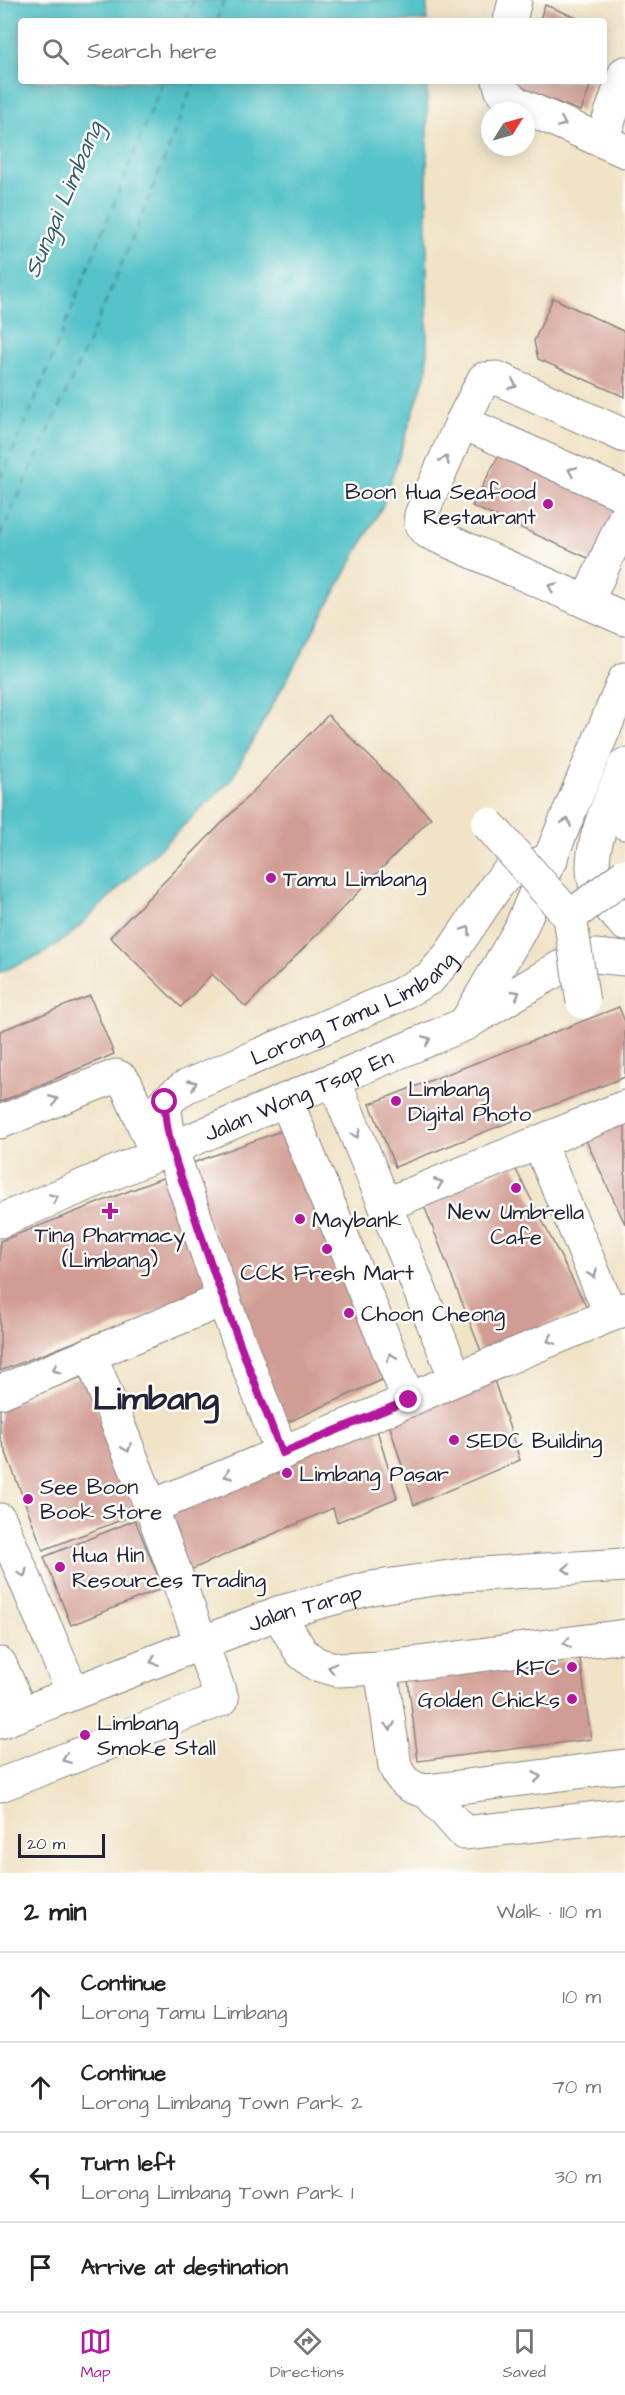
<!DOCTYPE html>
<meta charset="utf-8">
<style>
:root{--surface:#fff;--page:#f6f6f6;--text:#222;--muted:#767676;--line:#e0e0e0;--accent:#b5179e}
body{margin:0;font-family:"Architects Daughter",sans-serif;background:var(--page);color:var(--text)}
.compass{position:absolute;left:481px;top:102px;width:54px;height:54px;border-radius:50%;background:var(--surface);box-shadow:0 3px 15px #0003;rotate:53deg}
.scale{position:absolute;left:18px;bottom:15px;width:87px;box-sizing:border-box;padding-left:6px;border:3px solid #22223b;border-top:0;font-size:16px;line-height:21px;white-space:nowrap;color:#22223b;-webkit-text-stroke:4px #fdfcf7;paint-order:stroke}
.stop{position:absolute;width:18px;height:18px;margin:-14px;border:4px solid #b5179e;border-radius:50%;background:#fff}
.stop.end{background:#b5179e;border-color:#fff;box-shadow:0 2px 6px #0008}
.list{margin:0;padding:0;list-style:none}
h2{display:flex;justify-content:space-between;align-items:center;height:78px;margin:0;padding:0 24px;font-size:26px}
h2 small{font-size:20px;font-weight:400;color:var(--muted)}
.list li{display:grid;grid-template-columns:39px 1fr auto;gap:18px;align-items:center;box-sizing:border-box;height:90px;padding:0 24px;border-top:2px solid var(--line)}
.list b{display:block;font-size:22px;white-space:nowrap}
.list p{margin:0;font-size:20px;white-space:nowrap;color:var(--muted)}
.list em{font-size:20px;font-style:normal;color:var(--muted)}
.icon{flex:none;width:33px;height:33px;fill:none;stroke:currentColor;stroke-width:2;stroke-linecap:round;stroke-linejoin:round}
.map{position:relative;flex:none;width:625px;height:1873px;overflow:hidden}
.search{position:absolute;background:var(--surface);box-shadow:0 3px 15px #0003;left:18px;right:18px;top:18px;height:66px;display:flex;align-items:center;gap:15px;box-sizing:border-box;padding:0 21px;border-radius:6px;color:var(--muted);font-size:22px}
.sheet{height:438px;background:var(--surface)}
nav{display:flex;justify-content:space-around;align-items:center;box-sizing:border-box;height:84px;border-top:2px solid var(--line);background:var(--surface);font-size:16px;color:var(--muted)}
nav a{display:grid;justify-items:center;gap:3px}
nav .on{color:var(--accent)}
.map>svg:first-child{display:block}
.water{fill:#55c3c9;stroke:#3c7282;stroke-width:1.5}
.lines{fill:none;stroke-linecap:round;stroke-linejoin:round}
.ferry{stroke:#345a6d;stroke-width:1.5;stroke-dasharray:8 6;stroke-linecap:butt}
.building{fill:#d19c93}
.minor-casing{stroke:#898280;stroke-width:35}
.major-casing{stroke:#898280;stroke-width:35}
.highway-casing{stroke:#898280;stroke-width:35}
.minor{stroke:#fff;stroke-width:33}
.major{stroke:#fff;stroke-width:33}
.highway{stroke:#fff;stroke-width:33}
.minor-bridge-casing{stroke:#898280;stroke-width:35;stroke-linecap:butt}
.minor-bridge{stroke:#fff;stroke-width:33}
.oneway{stroke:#9c9ca7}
.route{stroke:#b5179e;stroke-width:8}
.poi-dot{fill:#b5179e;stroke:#fdfcf7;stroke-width:2}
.labels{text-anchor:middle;stroke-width:5;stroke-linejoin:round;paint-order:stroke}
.poi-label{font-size:22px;fill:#22223b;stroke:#fdfcf7;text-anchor:start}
.street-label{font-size:22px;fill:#22223b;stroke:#fdfcf7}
.water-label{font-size:24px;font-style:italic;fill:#345a6d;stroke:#fdfcf7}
.town-label{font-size:34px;font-weight:bold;fill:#22223b;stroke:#fdfcf7}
</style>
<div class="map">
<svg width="625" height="1873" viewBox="0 0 625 1873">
<rect width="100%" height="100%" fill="#fdfcf7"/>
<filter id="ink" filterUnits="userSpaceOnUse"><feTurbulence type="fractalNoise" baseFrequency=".0167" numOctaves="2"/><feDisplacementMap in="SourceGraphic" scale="12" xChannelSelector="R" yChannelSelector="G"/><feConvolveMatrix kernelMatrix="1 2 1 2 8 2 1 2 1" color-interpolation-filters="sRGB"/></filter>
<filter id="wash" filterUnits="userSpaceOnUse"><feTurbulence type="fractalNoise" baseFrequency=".008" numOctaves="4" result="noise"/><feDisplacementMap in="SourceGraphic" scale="24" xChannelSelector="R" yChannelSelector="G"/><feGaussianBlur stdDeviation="1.35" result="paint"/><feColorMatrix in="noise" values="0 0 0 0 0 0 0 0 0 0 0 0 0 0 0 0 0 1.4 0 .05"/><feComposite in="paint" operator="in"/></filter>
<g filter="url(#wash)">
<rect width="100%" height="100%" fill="#f0e3c6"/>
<path class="water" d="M0 0H427V21H21V81H427V370L383 505 231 780 71 934 43 954 0 972Z"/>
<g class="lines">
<path class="ferry" d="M186 21 194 0
M217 21 224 0
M0 479 34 403 163 81
M0 536C70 387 137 236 194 81"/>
</g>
<g id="blocks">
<path class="building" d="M545 5 585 21H539Z
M517 81H592L581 111 515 86Z
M553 298 625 332V397L538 359 534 341Z
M502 449 623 502 599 563 472 506Z
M328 715 431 818 246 1007 212 974 181 1007 110 937Z
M90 996 114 1054 0 1102V1031Z
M619 1007 625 1022V1077L395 1167 370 1104Z
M625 1116V1224L583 1134Z
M292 1127 386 1378 286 1423 187 1165Z
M514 1166 587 1308 481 1351 423 1203Z
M165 1177 209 1290 0 1371V1241Z
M492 1374 520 1460 414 1505 388 1420Z
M84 1376 137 1514 43 1550 0 1437V1408Z
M375 1423 397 1498 337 1522 333 1508 188 1571 166 1511Z
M135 1520 163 1588 71 1625 44 1557Z
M580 1659 591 1739 418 1761 408 1680Z"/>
</g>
</g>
<g filter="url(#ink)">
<use href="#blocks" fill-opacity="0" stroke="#898280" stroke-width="1.5"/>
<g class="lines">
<g class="minor-casing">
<g id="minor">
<path d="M510 21 515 0"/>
<path d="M499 81 502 91 516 103 625 151"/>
<path d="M602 140 625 73"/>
<path d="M462 422 625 495"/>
<path d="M625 436 497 378 484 379 462 422 421 515C420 523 421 527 428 532L625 619"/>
<path d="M587 602 625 517"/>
<path d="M625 811V823"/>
<path d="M286 1100 409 1400 456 1379 334 1080"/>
<path d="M0 1122 116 1076 122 1079 126 1084 156 1153"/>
<path d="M539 1142 611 1315"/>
<path d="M385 1205 625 1107"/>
<path d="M456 1379 625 1309"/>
<path d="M0 1392 222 1300"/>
<path id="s1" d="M282 1453C250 1371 219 1291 192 1208 180 1174 165 1138 165 1102L185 1087 397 996 430 978 449 956 497 885 508 873 551 860"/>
<path d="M151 1507 409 1400"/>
<path d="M0 1520 73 1693"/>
<path d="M278 1613 301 1652 316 1664 338 1670 381 1668 625 1636"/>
<path d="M0 1664 21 1713"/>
<path d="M381 1668 395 1766C402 1782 409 1788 427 1791L625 1766"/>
<path d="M0 1785 222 1699 151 1507 90 1354"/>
<path d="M427 1791 464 1833 625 1815"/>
</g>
</g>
<g class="major-casing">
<path id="major" d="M625 765C613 796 585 849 595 882 600 897 614 912 625 924
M465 1024 520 930 625 679"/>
</g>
<g class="highway-casing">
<g id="highway">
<path id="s2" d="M0 1221 465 1024 561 967 595 956 625 959"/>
<path id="s3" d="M0 1722 278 1613 371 1588 463 1575 625 1565"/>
</g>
</g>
<use href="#minor" class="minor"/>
<use href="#major" class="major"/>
<use href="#highway" class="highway"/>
<g class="minor-bridge-casing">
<path id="minor-bridge" d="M488 824 570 917
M583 1002 570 917 625 875"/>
</g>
<use href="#minor-bridge" class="minor-bridge"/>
</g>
<defs><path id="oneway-chevron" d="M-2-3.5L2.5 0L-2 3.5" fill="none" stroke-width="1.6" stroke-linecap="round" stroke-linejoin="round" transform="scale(1.5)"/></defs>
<g class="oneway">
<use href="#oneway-chevron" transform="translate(562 123) rotate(23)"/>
<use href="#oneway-chevron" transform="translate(513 385) rotate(24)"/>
<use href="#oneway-chevron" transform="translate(445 460) rotate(-66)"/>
<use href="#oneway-chevron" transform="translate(572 471) rotate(-156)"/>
<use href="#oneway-chevron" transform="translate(552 587) rotate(-156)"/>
<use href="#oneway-chevron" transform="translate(567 822) rotate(-68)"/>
<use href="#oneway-chevron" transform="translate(467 930) rotate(-56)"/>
<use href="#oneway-chevron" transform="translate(516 994) rotate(-31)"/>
<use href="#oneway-chevron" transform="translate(427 1040) rotate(-23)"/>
<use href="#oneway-chevron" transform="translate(193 1084) rotate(-25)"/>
<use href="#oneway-chevron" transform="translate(54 1100) rotate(-22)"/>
<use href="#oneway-chevron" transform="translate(356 1134) rotate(68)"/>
<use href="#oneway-chevron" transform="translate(439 1183) rotate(-22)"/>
<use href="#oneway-chevron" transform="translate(54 1198) rotate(-23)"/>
<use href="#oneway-chevron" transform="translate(593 1274) rotate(68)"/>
<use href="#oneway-chevron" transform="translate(551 1340) rotate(158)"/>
<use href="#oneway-chevron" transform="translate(391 1357) rotate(-112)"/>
<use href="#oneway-chevron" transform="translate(56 1369) rotate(158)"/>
<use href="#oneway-chevron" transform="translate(127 1448) rotate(68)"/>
<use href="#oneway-chevron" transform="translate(228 1475) rotate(157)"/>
<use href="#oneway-chevron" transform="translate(567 1569) rotate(177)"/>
<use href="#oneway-chevron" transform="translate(23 1573) rotate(67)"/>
<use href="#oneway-chevron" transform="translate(567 1643) rotate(172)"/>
<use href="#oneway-chevron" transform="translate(154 1661) rotate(159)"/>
<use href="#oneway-chevron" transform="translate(332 1668) rotate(-168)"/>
<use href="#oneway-chevron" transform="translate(390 1726) rotate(82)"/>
<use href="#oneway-chevron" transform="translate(66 1759) rotate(159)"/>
<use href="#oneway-chevron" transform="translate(537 1777) rotate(-7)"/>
</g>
</g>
<g class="lines" filter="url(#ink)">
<path class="route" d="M165 1102C165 1138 180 1174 192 1208 219 1291 250 1371 282 1453L409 1400"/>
</g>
<g class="poi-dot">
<circle cx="548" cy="504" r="6"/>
<circle cx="271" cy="878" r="6"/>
<circle cx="396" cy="1101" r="6"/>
<circle cx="516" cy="1188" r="6"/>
<path d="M107 1202h6v6h6v6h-6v6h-6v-6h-6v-6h6z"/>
<circle cx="300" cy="1219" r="6"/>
<circle cx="327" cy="1249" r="6"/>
<circle cx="349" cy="1313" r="6"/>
<circle cx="454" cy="1440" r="6"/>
<circle cx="287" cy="1473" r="6"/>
<circle cx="28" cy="1499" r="6"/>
<circle cx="60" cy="1567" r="6"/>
<circle cx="572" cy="1667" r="6"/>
<circle cx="572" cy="1699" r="6"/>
<circle cx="85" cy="1735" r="6"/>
</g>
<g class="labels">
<g class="poi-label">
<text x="536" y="499" text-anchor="end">Boon Hua Seafood<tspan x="536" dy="25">Restaurant</tspan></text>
<text x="283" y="886">Tamu Limbang</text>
<text x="408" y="1096">Limbang<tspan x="408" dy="25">Digital Photo</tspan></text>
<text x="516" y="1219" text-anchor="middle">New Umbrella<tspan x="516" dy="25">Cafe</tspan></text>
<text x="312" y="1227">Maybank</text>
<text x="110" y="1242" text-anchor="middle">Ting Pharmacy<tspan x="110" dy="25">(Limbang)</tspan></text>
<text x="327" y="1280" text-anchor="middle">CCK Fresh Mart</text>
<text x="361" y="1321">Choon Cheong</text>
<text x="466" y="1448">SEDC Building</text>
<text x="299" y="1481">Limbang Pasar</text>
<text x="40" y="1494">See Boon<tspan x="40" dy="25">Book Store</tspan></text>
<text x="72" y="1562">Hua Hin<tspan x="72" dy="25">Resources Trading</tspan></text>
<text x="560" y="1675" text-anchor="end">KFC</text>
<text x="560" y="1707" text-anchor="end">Golden Chicks</text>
<text x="97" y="1730">Limbang<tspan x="97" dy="25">Smoke Stall</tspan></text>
</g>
<g class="street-label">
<text dy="8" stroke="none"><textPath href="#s1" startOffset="582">Lorong Tamu Limbang</textPath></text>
<text dy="8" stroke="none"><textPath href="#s2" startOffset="324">Jalan Wong Tsap En</textPath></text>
<text dy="8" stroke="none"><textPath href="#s3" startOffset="326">Jalan Tarap</textPath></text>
</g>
<g class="water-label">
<text transform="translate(63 199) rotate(-67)" y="8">Sungai Limbang</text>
</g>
<g class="town-label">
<text x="156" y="1409">Limbang</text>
</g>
</g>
</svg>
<svg class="compass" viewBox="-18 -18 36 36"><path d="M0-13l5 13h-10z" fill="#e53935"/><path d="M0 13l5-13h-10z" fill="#767676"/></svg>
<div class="scale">20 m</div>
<div class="stop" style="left:165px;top:1102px"></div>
<div class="stop end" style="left:409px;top:1400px"></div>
<div class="search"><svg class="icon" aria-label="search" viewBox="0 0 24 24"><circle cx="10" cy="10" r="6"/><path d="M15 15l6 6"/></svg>Search here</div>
</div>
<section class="sheet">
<h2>2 min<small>Walk · 110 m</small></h2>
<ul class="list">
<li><svg class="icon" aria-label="ahead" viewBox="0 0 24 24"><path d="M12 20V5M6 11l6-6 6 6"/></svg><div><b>Continue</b><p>Lorong Tamu Limbang</p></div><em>10 m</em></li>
<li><svg class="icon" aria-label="ahead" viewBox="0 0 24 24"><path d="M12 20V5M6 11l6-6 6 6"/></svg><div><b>Continue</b><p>Lorong Limbang Town Park 2</p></div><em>70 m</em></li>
<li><svg class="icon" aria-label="left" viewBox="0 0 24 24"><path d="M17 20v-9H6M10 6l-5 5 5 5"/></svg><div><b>Turn left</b><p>Lorong Limbang Town Park 1</p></div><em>30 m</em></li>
<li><svg class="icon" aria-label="arrive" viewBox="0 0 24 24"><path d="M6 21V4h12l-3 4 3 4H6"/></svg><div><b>Arrive at destination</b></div></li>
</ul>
</section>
<nav>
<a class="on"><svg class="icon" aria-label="map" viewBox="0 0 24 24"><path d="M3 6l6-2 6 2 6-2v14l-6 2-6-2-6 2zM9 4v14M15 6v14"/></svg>Map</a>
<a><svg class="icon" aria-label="directions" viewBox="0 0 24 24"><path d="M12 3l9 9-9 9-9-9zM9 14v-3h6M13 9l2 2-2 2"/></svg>Directions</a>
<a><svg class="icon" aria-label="saved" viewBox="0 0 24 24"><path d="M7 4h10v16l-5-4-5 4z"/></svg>Saved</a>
</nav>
